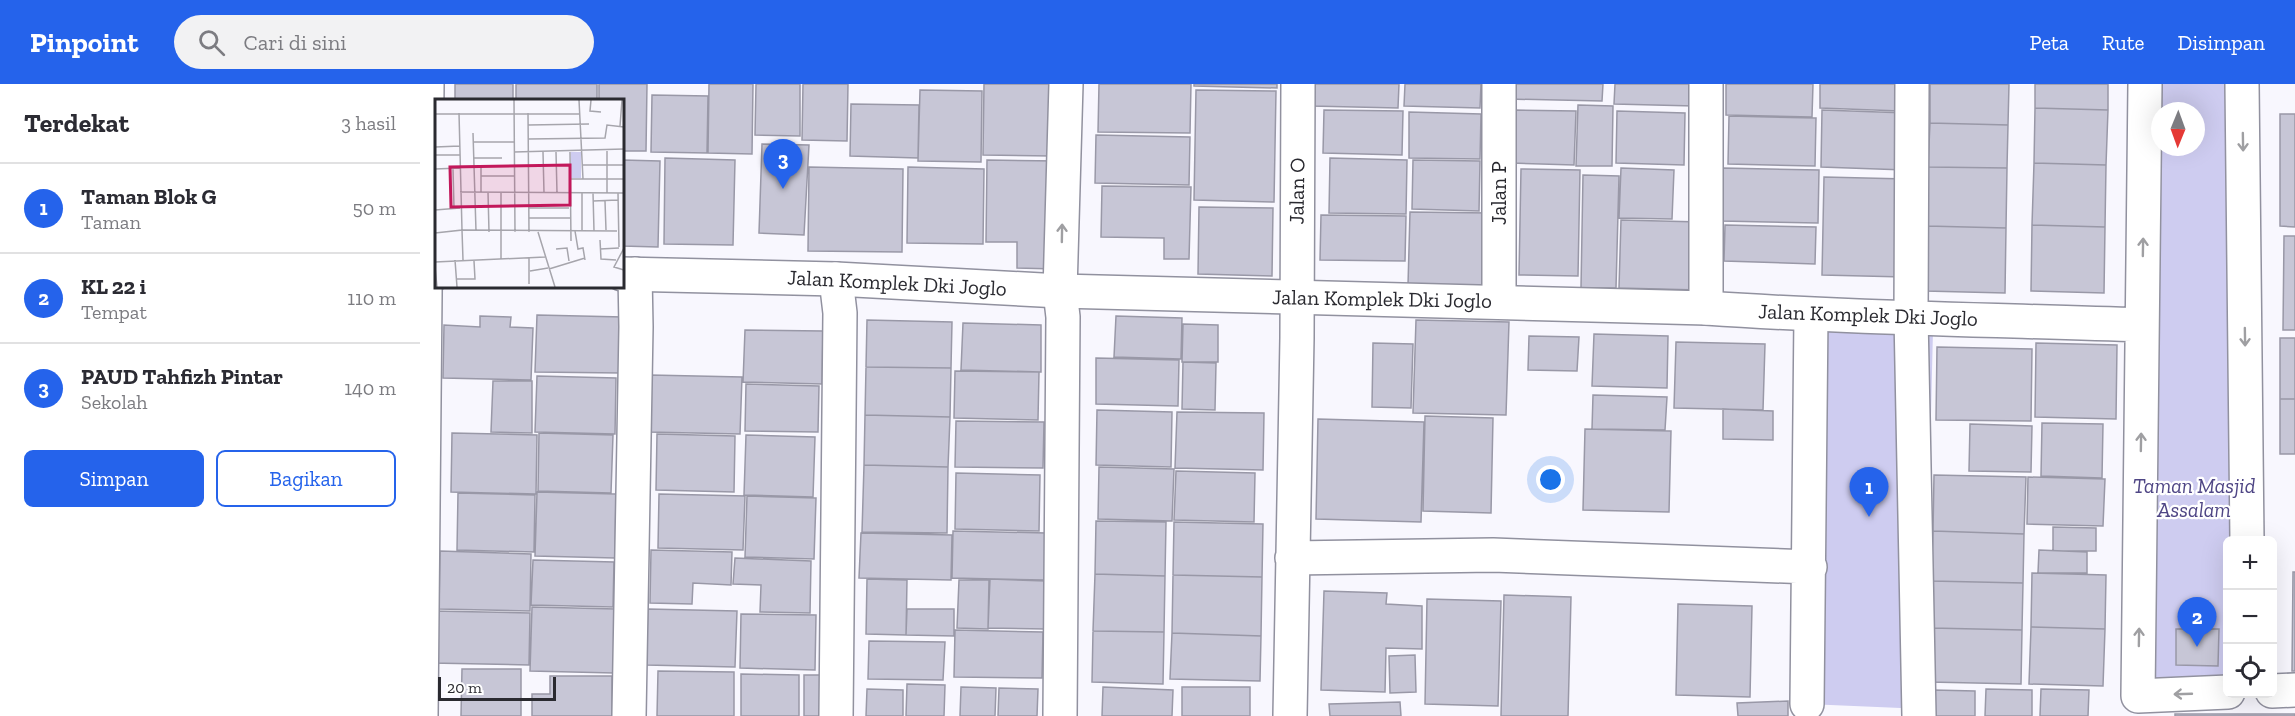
<!DOCTYPE html>
<html lang="id">
<meta charset="utf-8">
<style>
:root{--surface:#fff;--page:#f2f2f3;--text:#2b2b33;--muted:#7c7c81;--line:#e1e1e2;--accent:#2563eb}
body{margin:0;font-family:"Zilla Slab",serif;background:var(--page);color:var(--text)}
.controls{position:absolute;right:18px;bottom:18px;display:grid;overflow:hidden;border-radius:9px;box-shadow:0 6px 24px #0002}
.controls button{width:54px;height:54px;display:grid;place-items:center;padding:0;border:0;border-bottom:2px solid var(--line);background:var(--surface);color:var(--text);font:30px sans-serif}
.compass{position:absolute;left:1731px;top:18px;width:54px;height:54px;border-radius:50%;background:var(--surface);box-shadow:0 6px 24px #0002;rotate:181deg}
.scale{position:absolute;left:18px;bottom:15px;width:118px;box-sizing:border-box;padding-left:6px;border:3px solid #2a2a30;border-top:0;font-size:16px;line-height:21px;white-space:nowrap;color:#2a2a30;-webkit-text-stroke:4px #fff;paint-order:stroke}
.you{position:absolute;left:1131px;top:396px;width:21px;height:21px;margin:-15px;border:4px solid #fff;border-radius:50%;background:#1a73e8;box-shadow:0 0 0 9px #1a73e833}
.badge{display:grid;place-items:center;width:39px;height:39px;border-radius:50%;background:var(--accent);color:#fff;font-size:20px;font-weight:700}
.pin{position:absolute;translate:-50% -50px;filter:drop-shadow(0 2px 3px #0008)}
.pin::after{content:'';position:absolute;top:32px;width:21px;height:18px;background:inherit;clip-path:polygon(0 0,100% 0,50% 100%)}
.list{margin:0;padding:0;list-style:none}
h2{display:flex;justify-content:space-between;align-items:center;height:78px;margin:0;padding:0 24px;font-size:26px}
h2 small{font-size:20px;font-weight:400;color:var(--muted)}
.list li{display:grid;grid-template-columns:39px 1fr auto;gap:18px;align-items:center;box-sizing:border-box;height:90px;padding:0 24px;border-top:2px solid var(--line)}
.list b{display:block;font-size:22px;white-space:nowrap}
.list p{margin:0;font-size:20px;white-space:nowrap;color:var(--muted)}
.list em{font-size:20px;font-style:normal;color:var(--muted)}
.actions{display:flex;gap:12px;padding:18px 24px}
.actions a{flex:1;padding:14px 0;border:2px solid var(--accent);border-radius:9px;text-align:center;font-size:21px;color:var(--accent)}
.actions .main{background:var(--accent);color:#fff}
.icon{flex:none;width:33px;height:33px;fill:none;stroke:currentColor;stroke-width:2;stroke-linecap:round;stroke-linejoin:round}
.map{position:relative;flex:none;width:1875px;height:632px;overflow:hidden}
header{display:flex;align-items:center;gap:36px;box-sizing:border-box;height:84px;padding:0 30px;background:var(--accent);color:#fff}
header strong{font-size:28px}
nav{display:flex;gap:33px;margin-inline-start:auto;font-size:21px}
.search{width:420px;height:54px;background:var(--page);display:flex;align-items:center;gap:15px;box-sizing:border-box;padding:0 21px;border-radius:33px;color:var(--muted);font-size:22px}
main{display:flex}
aside{flex:1;background:var(--surface)}
.map>svg:first-child{display:block}
.green{fill:#ceccf0;fill-rule:evenodd}
.building{fill:#c7c6d6;stroke:#9998a7;stroke-width:1.5}
.lines{fill:none;stroke-linecap:round;stroke-linejoin:round}
.street-casing{stroke:#91919f;stroke-width:36}
.secondary-casing{stroke:#91919f;stroke-width:36}
.street{stroke:#fff;stroke-width:33}
.secondary{stroke:#fff;stroke-width:33}
.oneway{stroke:#9f9fa2}
.labels{text-anchor:middle;stroke-width:4.5;stroke-linejoin:round;paint-order:stroke}
.street-label{font-size:21px;fill:#2a2a30;stroke:#fff}
.park-label{font-size:21px;font-style:italic;fill:#4f4685;stroke:#fff}
.inset-road{fill:none;stroke:#a6a5ac;stroke-width:1.5}
.view{fill:#c2185b;fill-opacity:0.15;stroke:#c2185b;stroke-width:3}
.inset-edge{fill:none;stroke:#2a2a30;stroke-width:3}
</style>
<header>
<strong>Pinpoint</strong>
<div class="search"><svg class="icon" aria-label="search" viewBox="0 0 24 24"><circle cx="10" cy="10" r="6"/><path d="M15 15l6 6"/></svg>Cari di sini</div>
<nav><a>Peta</a><a>Rute</a><a>Disimpan</a></nav>
</header>
<main>
<aside>
<h2>Terdekat<small>3 hasil</small></h2>
<ul class="list">
<li><span class="badge">1</span><div><b>Taman Blok G</b><p>Taman</p></div><em>50 m</em></li>
<li><span class="badge">2</span><div><b>KL 22 i</b><p>Tempat</p></div><em>110 m</em></li>
<li><span class="badge">3</span><div><b>PAUD Tahfizh Pintar</b><p>Sekolah</p></div><em>140 m</em></li>
</ul>
<div class="actions"><a class="main">Simpan</a><a>Bagikan</a></div>
</aside>
<div class="map">
<svg width="1875" height="632" viewBox="0 0 1875 632">
<rect width="100%" height="100%" fill="#f8f7fe"/>
<path class="green" d="M1725 0H1822L1827 456H1808L1807 608 1718 612ZM1740 27H1776V63H1740Z
M1393 239 1513 246 1504 625 1387 620Z"/>
<path class="building" d="M35 0H93V16H35Z
M96 0H177V16H96Z
M179 0H227L226 67H202V16H179Z
M289 0H333L332 70 288 69Z
M336 0H380V52L335 51Z
M383 0H428L427 57 382 56Z
M564 0H632L631 72 563 71Z
M679 0H771L770 49 678 48Z
M774 0H857V4L774 2Z
M892 0H979L978 24 891 22Z
M985 0H1061L1060 24 984 22Z
M1088 0H1183L1182 17 1088 15Z
M1195 0H1274V22L1194 20Z
M1306 0H1393L1392 33 1306 31Z
M1400 0H1481L1480 27 1400 24Z
M1510 0H1589L1588 41 1510 39Z
M1615 0H1688V26L1615 24Z
M500 6 562 7 561 78 498 77Z
M776 6 856 7 854 118 774 116Z
M232 11 288 12 287 69 231 68Z
M431 20 499 21 498 74 430 72Z
M1158 21 1193 22 1192 82H1156Z
M1615 24 1688 26 1686 81 1614 79Z
M904 26 983 27 982 71 903 69Z
M1094 26 1156 27 1154 81 1092 79Z
M1402 26 1487 29 1485 86 1401 83Z
M1197 27 1265 29 1264 81 1196 79Z
M989 28 1061 30 1060 75 989 74Z
M1860 30H1875V143L1860 142Z
M1309 32 1396 34 1395 82 1308 80Z
M1510 39 1588 41 1587 84 1508 83Z
M676 51 770 53 769 101 675 99Z
M342 60 389 61 384 151 339 149Z
M245 74 315 76 313 161 244 160Z
M910 74 987 76 986 130 909 129Z
M202 76 240 77 238 163 202 162Z
M567 76 637 77 635 185 597 184V158H566Z
M993 76 1060 77 1059 127 992 125Z
M1614 79 1686 81 1685 143 1612 141Z
M389 83 483 85 482 168 388 167Z
M488 83 564 85 563 160 487 159Z
M1508 83 1587 84 1586 144 1507 142Z
M1201 84 1254 86 1252 135 1199 134Z
M1303 84 1399 86 1398 139 1301 137Z
M1101 85 1160 86 1158 192 1099 191Z
M1163 91 1199 92 1196 204H1161Z
M1404 93 1486 95 1484 193 1402 191Z
M682 102 771 103 769 175H744V154L681 153Z
M779 123 853 124 852 192 778 190Z
M990 128 1070 129 1068 203 988 201Z
M901 131 986 132 985 177 900 176Z
M1201 136 1280 138 1279 206 1199 204Z
M1305 141 1396 143 1395 180 1304 177Z
M1612 141 1685 143 1684 209 1611 207Z
M1507 142 1586 144 1585 209 1505 207Z
M1864 152H1875V246H1863Z
M117 231 203 233 201 289 115 288Z
M60 232 91 233 90 243 113 244 111 296 23 294 24 241 60 243Z
M696 232 762 234 761 275 694 273Z
M447 236 532 238 531 284 446 283Z
M996 236 1089 238 1086 331 993 329Z
M543 239 621 241V288L541 286Z
M763 240 798 241V278H762Z
M325 246 403 247 402 300 323 298Z
M1174 250 1248 252 1247 304 1172 302Z
M1109 252 1159 253 1157 287 1108 286Z
M1860 254H1875V315H1860Z
M1256 258 1345 260 1343 326 1254 324Z
M953 259 993 260 991 324 952 323Z
M1616 259 1697 261 1696 335 1615 333Z
M1517 263 1612 265 1611 337 1516 336Z
M676 274 759 276 758 322 676 320Z
M763 278 796 279 795 326 762 325Z
M446 283 531 284 530 333 445 331Z
M535 287 619 288 618 336 534 334Z
M230 291 322 293 320 350 228 348Z
M117 292 196 294 195 350 115 348Z
M73 297H112V349L71 348Z
M326 300 399 302 398 348 325 347Z
M1173 311 1247 313 1245 346 1172 345Z
M1860 315H1875V370H1860Z
M1303 325 1353 327V356L1303 355Z
M677 326 752 328 751 383 676 381Z
M757 328 844 329 843 386 755 384Z
M445 331 530 333 528 383 444 381Z
M1005 332 1073 334 1071 429 1003 427Z
M898 335 1004 338 1001 438 896 435Z
M536 337 624 338 623 384 535 383Z
M1622 339 1683 340 1682 394 1621 392Z
M1550 340 1612 342 1611 388 1549 387Z
M1165 345 1251 347 1249 428 1163 426Z
M32 349 117 351 116 410 31 408Z
M119 349 193 351 191 409 118 407Z
M237 350 315 352 314 408 236 406Z
M326 351 395 353 393 413 324 411Z
M444 381 528 383 527 449 442 448Z
M679 383 754 385 752 437 678 435Z
M756 387 835 389 834 438 754 436Z
M536 389 620 391 619 447 535 445Z
M1514 391 1606 393 1604 450 1513 447Z
M1608 393 1685 395 1683 442 1607 440Z
M117 408 196 410 195 474 115 472Z
M38 409 115 411 114 468 37 466Z
M239 410 325 412 323 466 238 464Z
M327 412 396 414 394 475 325 473Z
M676 437 746 438 745 492 675 490Z
M754 438 843 440 842 493 753 491Z
M1633 443 1676 444V467H1633Z
M533 447 626 449 625 496 532 494Z
M1513 447 1604 450 1603 499 1511 497Z
M441 449 532 451 531 496 439 494Z
M231 466 312 468 311 501 273 499 272 520 230 519Z
M1619 466 1667 468V489H1618Z
M20 467 111 470 110 527 19 525Z
M315 474 391 477 390 529 340 528 341 501 313 500Z
M113 476 194 478 193 523 111 521Z
M1873 488H1875V587H1872Z
M1612 489 1686 491 1685 545 1611 543Z
M675 490 745 492 744 548 673 547Z
M753 491 842 493 841 552 752 549Z
M447 495 487 496 486 551 446 550Z
M570 495 626 497 625 545 568 544Z
M539 496H569L568 545 537 544Z
M1511 497 1603 499 1602 546 1511 544Z
M904 507 967 509 966 520 1002 522V565L966 564 965 608 901 606Z
M1084 511 1151 513 1148 632H1081Z
M1007 515 1081 517 1078 622 1005 620Z
M1258 520 1332 522 1330 613 1256 611Z
M112 523 196 525 194 589 110 587Z
M228 525 317 527 315 583 226 581Z
M487 525H534V552L486 551Z
M12 527 110 529 109 581 11 579Z
M321 530 396 531 395 586 320 584Z
M1611 543 1685 545 1683 602 1609 600Z
M1511 544 1602 546 1601 600 1509 598Z
M1756 545H1799L1798 582 1756 581Z
M535 546 623 548 622 594 534 593Z
M673 547 744 548 743 600 672 598Z
M752 549 841 552 840 597 750 595Z
M449 557 525 558 523 596 448 595Z
M995 571 996 608 970 609 969 572Z
M42 585H101V632H41Z
M238 587 314 588V632H237Z
M321 590 379 591V632H321Z
M384 591H409L408 632H384Z
M130 592H192V632H112V610H130Z
M487 600 525 601 524 632H486Z
M541 603 576 604 575 632H540Z
M683 603 753 606 752 632H682Z
M762 603H830V632H762Z
M579 604 618 605 617 632H578Z
M447 605 483 606V632H446Z
M1566 605 1612 606V632H1565Z
M1621 605 1669 606 1668 632H1620Z
M1513 606 1555 607V632H1513Z
M1368 617V632H1318L1317 619Z
M980 618 981 632H910L909 620Z
M1755 630H1875V632H1755Z"/>
<g class="lines">
<g class="street-casing">
<path id="street" d="M1492 0 1491 232 1499 632
M416 195 420 229 416 632
M1079 218V0
M1286 224V0
M872 474 1073 471 1390 483
M1852 607 1875 606
M1387 620 1391 231
M1 632 7 0
M209 632 216 243 215 190
M640 632 643 233 640 207 646 0
M870 632 877 254 878 0"/>
</g>
<g class="secondary-casing">
<path id="secondary" d="M1725 0 1718 612 1808 608
M1822 0 1827 456
M0 189H16
M202 190 416 195 640 207 1286 224C1431 234 1577 236 1722 241"/>
</g>
<use href="#street" class="street"/>
<use href="#secondary" class="secondary"/>
</g>
<defs><path id="oneway-shaft" d="M-6 0H5M1.5-3L5.5 0L1.5 3" fill="none" stroke-width="1.6" stroke-linecap="round" stroke-linejoin="round" transform="scale(1.5)"/></defs>
<g class="oneway">
<use href="#oneway-shaft" transform="translate(1823 58) rotate(89)"/>
<use href="#oneway-shaft" transform="translate(642 149) rotate(-89)"/>
<use href="#oneway-shaft" transform="translate(1723 163) rotate(-89)"/>
<use href="#oneway-shaft" transform="translate(1825 253) rotate(89)"/>
<use href="#oneway-shaft" transform="translate(1721 358) rotate(-89)"/>
<use href="#oneway-shaft" transform="translate(1719 553) rotate(-89)"/>
<use href="#oneway-shaft" transform="translate(1763 610) rotate(178)"/>
</g>
<g class="labels">
<g class="street-label">
<text transform="translate(877 107) rotate(-89)" y="7">Jalan O</text>
<text transform="translate(1079 109) rotate(-90)" y="7">Jalan P</text>
<text transform="translate(477 199) rotate(3)" y="7">Jalan Komplek Dki Joglo</text>
<text transform="translate(962 215) rotate(1)" y="7">Jalan Komplek Dki Joglo</text>
<text transform="translate(1448 231) rotate(2)" y="7">Jalan Komplek Dki Joglo</text>
</g>
<g class="park-label">
<text x="1774" y="409">Taman Masjid<tspan x="1774" dy="24">Assalam</tspan></text>
</g>
</g>
<g transform="translate(15 15)">
<rect width="189" height="189" fill="#f8f7fe"/>
<path d="M136 53H146V79H136Z" fill="#ceccf0"/>
<path class="inset-road" d="M79 1 80 133M144 1 148 80M156 1 155 12 166 13M93 14 94 133M0 15H145M93 26 154 25M185 27 187 1M38 34 41 132M93 40 170 39 172 26 189 28M39 43H79M0 48 25 47M79 53 189 50M108 53 109 94M121 53 122 94M135 53 136 142M0 56H25M39 59H67M148 66H189M46 68V93M0 70 25 69M18 70 19 109M46 77H79M135 80H189M25 93 189 94M53 93 54 133M147 94V132M158 94 159 132M172 94V52M183 94 184 148M158 102 183 101M170 102 171 131M94 109H134M0 111 25 109M94 119H135M140 132 143 150 148 149 150 161M103 133 120 188M0 134 27 131 24 14M165 141 166 160 181 161M189 149 179 168 189 171M121 150 132 149 134 162M165 150 184 149M20 161 22 188M28 161 27 131 182 132M66 161V94M0 163 110 158M0 168 2 188M114 170 150 159M95 172 113 169M21 180H40L39 162M94 185V159"/>
<path class="view" d="M135 66V106L16 108 15 68Z"/>
<rect width="189" height="189" class="inset-edge"/>
</g>
</svg>
<div class="controls">
<button>+</button>
<button>−</button>
<button><svg class="icon" aria-label="locate" viewBox="0 0 24 24"><circle cx="12" cy="12" r="6"/><path d="M12 2v4M12 18v4M2 12h4M18 12h4"/></svg></button>
</div>
<svg class="compass" viewBox="-18 -18 36 36"><path d="M0-13l5 13h-10z" fill="#e53935"/><path d="M0 13l5-13h-10z" fill="#7c7c81"/></svg>
<div class="scale">20 m</div>
<div class="you"></div>
<div class="pin badge" style="left:1449px;top:433px">1</div>
<div class="pin badge" style="left:1777px;top:563px">2</div>
<div class="pin badge" style="left:363px;top:105px">3</div>
</div>
</main>
